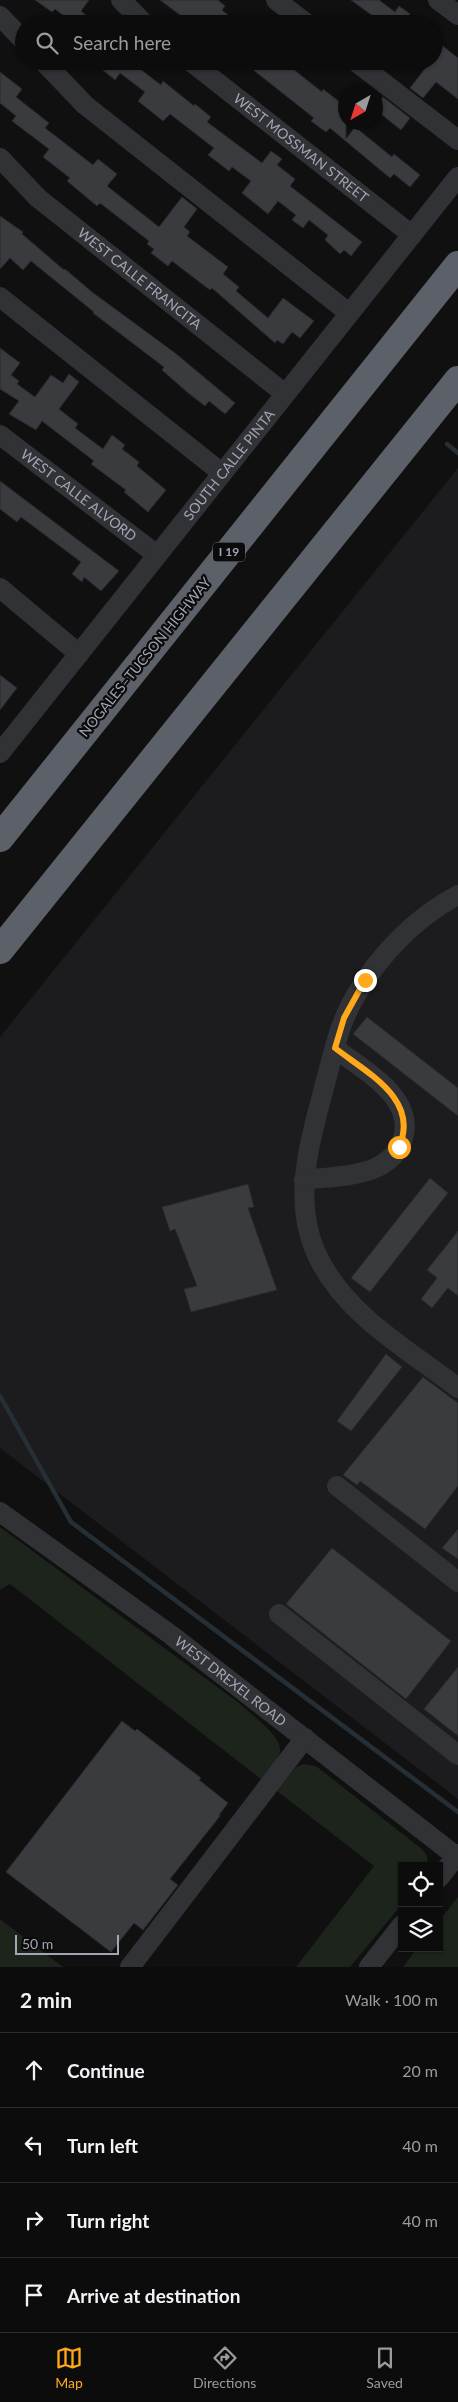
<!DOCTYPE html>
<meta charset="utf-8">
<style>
:root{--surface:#0c0c0d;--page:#151516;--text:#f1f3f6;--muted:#9a9b9d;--line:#2c2c2e;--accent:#ffa81a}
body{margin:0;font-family:Lato,sans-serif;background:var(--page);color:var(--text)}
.controls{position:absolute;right:15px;bottom:15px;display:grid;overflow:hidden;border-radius:0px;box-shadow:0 1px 4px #0004}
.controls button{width:45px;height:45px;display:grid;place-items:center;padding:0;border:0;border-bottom:1px solid var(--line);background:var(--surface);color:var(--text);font:25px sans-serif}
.compass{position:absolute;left:338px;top:85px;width:45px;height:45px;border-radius:50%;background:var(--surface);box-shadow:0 1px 4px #0004;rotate:219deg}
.scale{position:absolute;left:15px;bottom:12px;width:104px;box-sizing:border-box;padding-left:5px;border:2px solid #a0a6b3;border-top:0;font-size:14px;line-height:18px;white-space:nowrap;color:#a0a6b3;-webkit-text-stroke:4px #0b0b0c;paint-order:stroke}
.stop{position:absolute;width:15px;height:15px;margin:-11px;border:4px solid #ffa81a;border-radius:50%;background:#fff}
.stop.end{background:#ffa81a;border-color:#fff;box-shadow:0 1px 5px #0008}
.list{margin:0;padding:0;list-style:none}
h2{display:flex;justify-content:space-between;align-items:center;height:65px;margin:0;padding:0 20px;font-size:21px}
h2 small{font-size:16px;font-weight:400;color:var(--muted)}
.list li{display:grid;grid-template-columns:32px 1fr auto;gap:15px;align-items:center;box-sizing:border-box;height:75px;padding:0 20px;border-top:1px solid var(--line)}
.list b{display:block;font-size:19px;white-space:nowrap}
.list em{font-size:16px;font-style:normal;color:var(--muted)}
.icon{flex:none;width:28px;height:28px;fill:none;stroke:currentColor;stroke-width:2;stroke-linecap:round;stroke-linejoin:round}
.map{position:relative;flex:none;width:458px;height:1967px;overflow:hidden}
.search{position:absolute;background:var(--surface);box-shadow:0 1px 4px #0004;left:15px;right:15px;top:15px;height:55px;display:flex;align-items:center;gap:12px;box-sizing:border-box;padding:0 18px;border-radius:28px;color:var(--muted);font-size:19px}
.sheet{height:365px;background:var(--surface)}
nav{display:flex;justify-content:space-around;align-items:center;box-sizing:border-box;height:70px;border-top:1px solid var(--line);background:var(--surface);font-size:14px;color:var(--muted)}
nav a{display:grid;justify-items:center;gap:2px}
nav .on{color:var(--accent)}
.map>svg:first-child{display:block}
.built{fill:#1c1c1e}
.green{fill:#1c241c}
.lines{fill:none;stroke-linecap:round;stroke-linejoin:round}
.stream{stroke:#252f35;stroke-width:4.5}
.building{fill:#3a3b3f;stroke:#292a2d}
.minor{stroke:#303236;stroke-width:20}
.highway{stroke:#5c6068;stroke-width:28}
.route{stroke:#ffa81a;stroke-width:6}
.labels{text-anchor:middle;stroke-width:4.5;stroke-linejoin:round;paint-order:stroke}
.shield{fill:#0b0b0c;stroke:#737881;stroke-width:1}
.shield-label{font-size:12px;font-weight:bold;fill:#a0a6b3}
.street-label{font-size:14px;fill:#a0a6b3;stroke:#0b0b0c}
</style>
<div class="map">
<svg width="458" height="1967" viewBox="0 0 458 1967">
<rect width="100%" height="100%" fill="#101011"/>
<path class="built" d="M458 468V1799L0 1448V1037Z"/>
<path class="green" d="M0 1527 239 1703C250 1714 279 1733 280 1749 281 1759 268 1772 262 1780L10 1584 0 1590Z
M303 1764 316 1766 418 1846C425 1851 429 1856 427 1866H402V1904L350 1967H296L374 1866 277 1791 295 1768Z
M458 1897V1967H403L417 1948H439V1921Z
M0 1919 63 1967H0Z"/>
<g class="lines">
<path class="stream" d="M447 444 458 453
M0 1396 71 1522 458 1812"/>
</g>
<path class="building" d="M35 0H89L81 11 96 24H74L55 9 52 12Z
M160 0H218L225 6 222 10 228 15 221 24H192Z
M351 0H379L395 12 399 6 410 14 406 20 411 24H373L377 19Z
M434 39 458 58V99L436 82 423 98 410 88 431 61H434Z
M92 61H146L140 69 161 85 163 81 194 106 195 104 211 117 207 122 262 163 271 151 282 159 277 165 295 179 290 186 362 242 351 256 344 250 340 254 325 240 328 235 309 220 303 228 292 220 296 215 278 201 268 214 242 193 251 181 232 167 229 171 208 155 214 148 170 114 163 121 138 101 145 92 120 73 115 80Z
M242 61H299L293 69 322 92 323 89 346 107V139L355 127 392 157 394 154 420 175 410 187 394 174 390 178 330 128 326 132 311 121 314 118Z
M0 72 22 89 16 97 49 123 45 128 93 165 98 159 117 174 107 186 159 227 182 197 197 209 184 227 190 232 187 236 228 267 223 274 239 287 236 291 268 318 283 298 314 321 300 338 292 332 283 344 277 340 275 343 212 288 210 290 172 261 168 266 151 253 154 249 147 244 149 241 100 203 97 206 67 181 70 178 43 157 49 149 12 121 16 116 0 103Z
M383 97 410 118 401 130 376 110V106Z
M0 216 23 232 22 234 64 270 65 269 92 292 175 353 235 403 225 414 209 401 205 406 187 392 162 370 164 367 93 313 94 312 31 261 23 270 10 258 0 269Z
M0 348 20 363 11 375 19 381 17 384 35 397 51 375 63 383 69 374 79 382 59 409 78 424 75 428 103 449 112 435 125 445 122 449 139 462 137 466 166 490 148 512 124 492 126 490 91 464 94 461 42 421 36 430 9 414 19 401 0 389Z
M0 481 119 571 101 591 84 577 82 582 72 574 81 562 21 517 17 522 0 509Z
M0 675 17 688 0 710Z
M367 1017 458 1088V1116L353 1034Z
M430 1178 448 1193 370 1292 351 1278Z
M248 1184 254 1207 248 1208 277 1290 191 1312 184 1289 197 1286 175 1229 170 1231 162 1207Z
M458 1231V1296L448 1288 432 1308 421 1299 437 1278 427 1270Z
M386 1354 402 1367 351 1431 337 1421Z
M423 1377 458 1403V1486L425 1529 360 1481 357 1485 343 1475Z
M458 1529V1559L442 1548Z
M332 1548 451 1641 406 1699 286 1604Z
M458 1667V1736L424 1709Z
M122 1721 135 1731 137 1729 201 1778 199 1780 228 1803 219 1815 220 1816 170 1879 178 1885 143 1930 134 1923 111 1952 6 1872Z"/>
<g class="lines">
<g class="minor">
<path d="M121 0 145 24"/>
<path d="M276 0 307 24"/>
<path d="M438 0 458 15"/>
<path d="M0 16 24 41"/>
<path d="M43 61 85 105 349 313"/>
<path id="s1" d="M190 61 412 235"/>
<path d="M355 61 458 140"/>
<path id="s2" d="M0 158 38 198 284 393"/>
<path d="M0 297 222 473"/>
<path id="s3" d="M0 435 157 555"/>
<path d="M0 588 79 654"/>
<path id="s4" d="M0 753 458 177"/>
<path d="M458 895C416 917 380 954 356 995 340 1021 334 1051 326 1080 311 1139 289 1202 320 1261 349 1317 409 1350 458 1388"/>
<path d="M304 1180C326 1177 353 1177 373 1169 385 1164 396 1155 401 1144 420 1099 364 1071 335 1048"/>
<path d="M337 1486 458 1582"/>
<path id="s5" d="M0 1512 171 1635 456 1856"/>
<path d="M279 1614 458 1755"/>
<path d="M439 1878 458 1854"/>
<path d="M130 1967 305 1738"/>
<path d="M369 1967 402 1925"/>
</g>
<path class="highway" d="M0 838 458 265
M0 950 458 380"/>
</g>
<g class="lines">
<path class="route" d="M365 980 344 1018 335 1048C367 1073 420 1099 399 1147"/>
</g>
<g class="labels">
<rect class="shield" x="213" y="542.5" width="32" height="19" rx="4"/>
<g class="shield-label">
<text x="229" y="556">I 19</text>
</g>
<g class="street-label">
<text dy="5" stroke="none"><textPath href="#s1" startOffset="141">WEST MOSSMAN STREET</textPath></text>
<text dy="5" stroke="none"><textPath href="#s2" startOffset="185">WEST CALLE FRANCITA</textPath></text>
<text dy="5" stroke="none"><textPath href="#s4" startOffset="368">SOUTH CALLE PINTA</textPath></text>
<text dy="5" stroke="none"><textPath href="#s3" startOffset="99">WEST CALLE ALVORD</textPath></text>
<text transform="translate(145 657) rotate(-51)" y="5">NOGALES–TUCSON HIGHWAY</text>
<text dy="5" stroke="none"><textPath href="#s5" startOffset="286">WEST DREXEL ROAD</textPath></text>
</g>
</g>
</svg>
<div class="controls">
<button><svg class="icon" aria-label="locate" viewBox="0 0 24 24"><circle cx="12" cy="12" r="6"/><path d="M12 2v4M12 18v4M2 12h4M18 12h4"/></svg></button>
<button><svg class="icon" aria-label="layers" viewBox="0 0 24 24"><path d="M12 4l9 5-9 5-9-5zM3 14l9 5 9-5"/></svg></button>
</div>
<svg class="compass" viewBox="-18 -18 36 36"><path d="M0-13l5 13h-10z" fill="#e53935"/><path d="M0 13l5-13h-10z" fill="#9a9b9d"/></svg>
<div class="scale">50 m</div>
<div class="stop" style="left:399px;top:1147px"></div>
<div class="stop end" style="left:365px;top:980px"></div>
<div class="search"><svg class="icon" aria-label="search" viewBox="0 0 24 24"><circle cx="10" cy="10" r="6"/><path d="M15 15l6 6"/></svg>Search here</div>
</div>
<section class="sheet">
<h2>2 min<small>Walk · 100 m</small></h2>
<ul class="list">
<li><svg class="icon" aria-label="ahead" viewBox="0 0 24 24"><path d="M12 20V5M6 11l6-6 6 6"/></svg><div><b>Continue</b></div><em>20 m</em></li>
<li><svg class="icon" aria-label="left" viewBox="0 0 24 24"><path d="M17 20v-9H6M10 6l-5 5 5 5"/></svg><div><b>Turn left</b></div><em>40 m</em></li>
<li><svg class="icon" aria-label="right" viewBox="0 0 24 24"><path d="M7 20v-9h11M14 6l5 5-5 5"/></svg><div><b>Turn right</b></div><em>40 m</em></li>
<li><svg class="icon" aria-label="arrive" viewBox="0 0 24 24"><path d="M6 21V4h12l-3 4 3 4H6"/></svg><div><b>Arrive at destination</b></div></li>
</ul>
</section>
<nav>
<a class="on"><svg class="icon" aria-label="map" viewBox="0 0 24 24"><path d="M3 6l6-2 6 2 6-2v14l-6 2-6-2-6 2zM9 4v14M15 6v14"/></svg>Map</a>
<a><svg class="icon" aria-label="directions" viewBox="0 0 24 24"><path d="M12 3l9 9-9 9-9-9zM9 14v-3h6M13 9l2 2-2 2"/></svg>Directions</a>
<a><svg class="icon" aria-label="saved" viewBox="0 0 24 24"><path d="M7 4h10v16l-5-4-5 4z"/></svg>Saved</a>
</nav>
